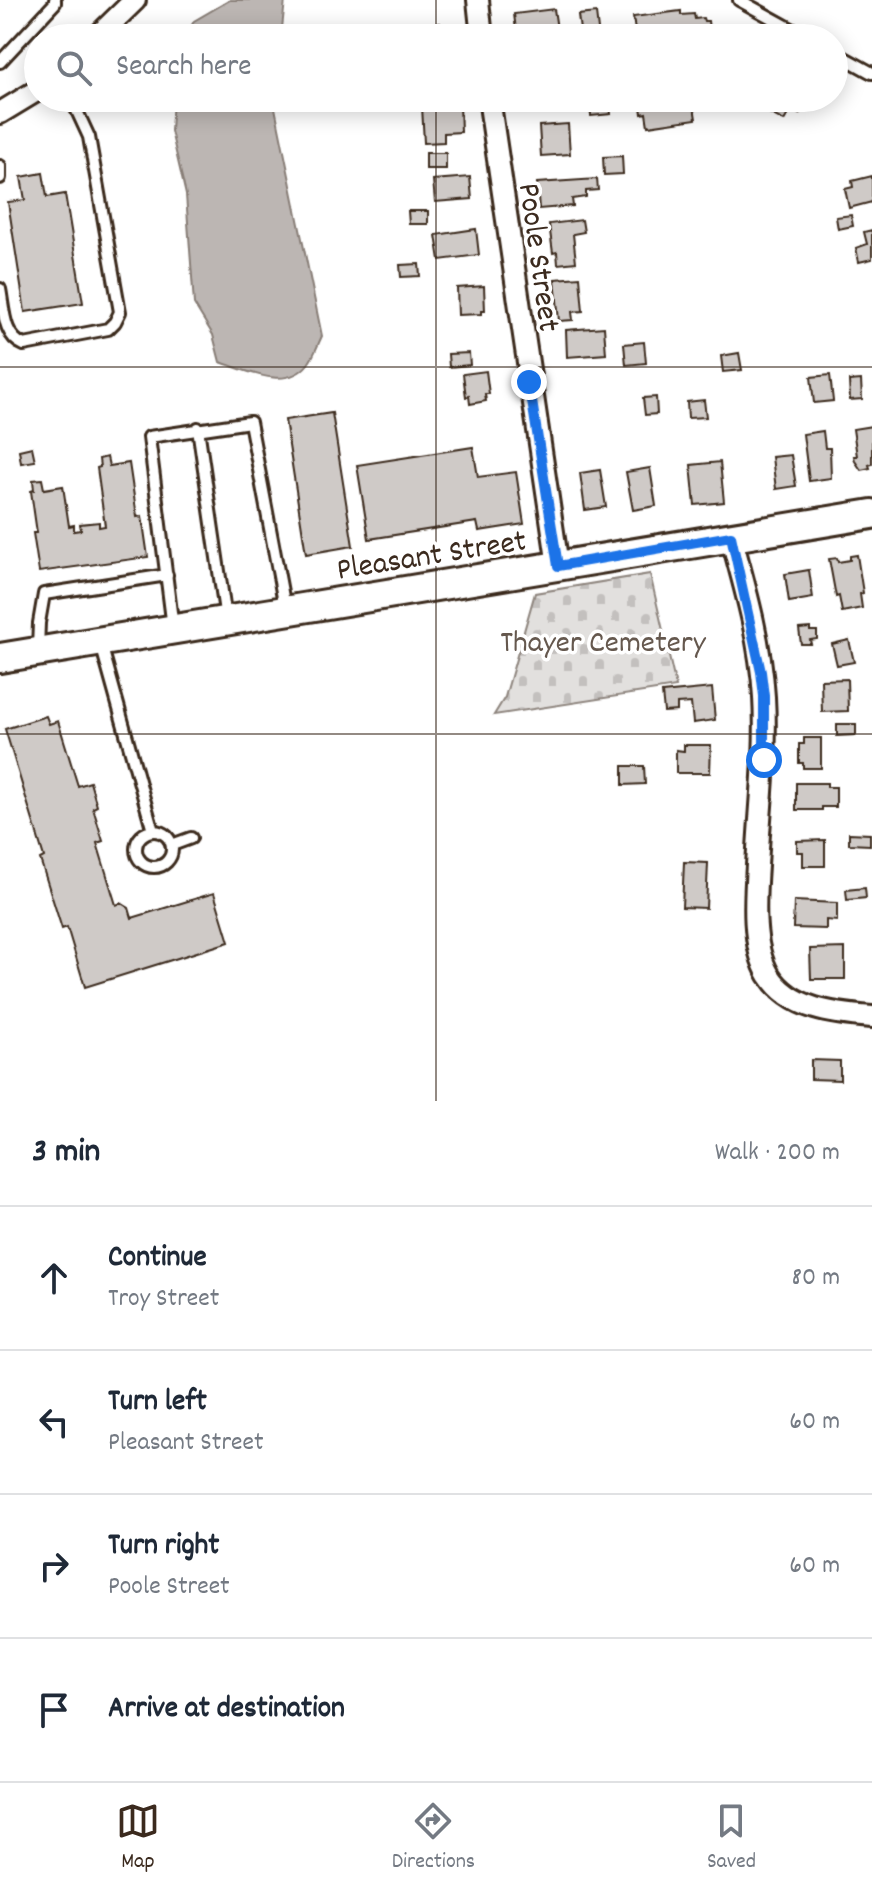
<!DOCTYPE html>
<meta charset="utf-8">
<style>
:root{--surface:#fff;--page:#f2f2f3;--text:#1f2937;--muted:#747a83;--line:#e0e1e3;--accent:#3b2a1e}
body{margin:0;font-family:Dekko,sans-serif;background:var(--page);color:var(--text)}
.stop{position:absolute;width:24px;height:24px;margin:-18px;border:6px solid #1a73e8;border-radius:50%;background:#fff}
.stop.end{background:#1a73e8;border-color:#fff;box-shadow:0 2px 8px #0008}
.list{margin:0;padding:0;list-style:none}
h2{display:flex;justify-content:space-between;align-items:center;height:104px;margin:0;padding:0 32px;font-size:34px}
h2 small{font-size:26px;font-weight:400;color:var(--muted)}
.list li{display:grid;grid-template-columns:52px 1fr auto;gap:24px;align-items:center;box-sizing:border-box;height:144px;padding:0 32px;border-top:2px solid var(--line)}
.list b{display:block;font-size:30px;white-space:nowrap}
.list p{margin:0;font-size:26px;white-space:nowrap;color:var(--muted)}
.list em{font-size:26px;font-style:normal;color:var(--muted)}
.icon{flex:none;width:44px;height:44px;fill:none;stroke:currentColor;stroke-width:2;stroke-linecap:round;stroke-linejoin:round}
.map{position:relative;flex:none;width:872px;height:1101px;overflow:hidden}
.search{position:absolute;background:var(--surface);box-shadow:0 4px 20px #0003;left:24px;right:24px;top:24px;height:88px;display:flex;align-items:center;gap:20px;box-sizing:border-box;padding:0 28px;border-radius:44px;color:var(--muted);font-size:30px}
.sheet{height:680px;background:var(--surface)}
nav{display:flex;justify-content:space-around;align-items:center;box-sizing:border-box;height:112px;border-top:2px solid var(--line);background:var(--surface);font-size:22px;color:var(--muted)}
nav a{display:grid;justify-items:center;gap:4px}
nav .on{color:var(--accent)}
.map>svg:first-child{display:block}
.cemetery{fill:url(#cemetery-stones);stroke:#8e857e;stroke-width:2}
.water{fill:#bcb6b3;stroke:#887e77;stroke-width:2}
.building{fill:#cfcac7;stroke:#3b2a1e;stroke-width:2}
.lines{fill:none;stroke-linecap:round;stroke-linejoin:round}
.service-casing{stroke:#3b2a1e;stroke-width:16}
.minor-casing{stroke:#3b2a1e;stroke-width:26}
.secondary-casing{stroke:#3b2a1e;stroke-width:34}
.service{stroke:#fff;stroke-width:10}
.minor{stroke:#fff;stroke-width:20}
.secondary{stroke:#fff;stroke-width:28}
.route{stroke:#1a73e8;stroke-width:10}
.grid{fill:none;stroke:#3b2a1e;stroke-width:2;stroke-opacity:0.55}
.labels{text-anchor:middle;stroke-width:7;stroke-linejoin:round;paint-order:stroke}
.street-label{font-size:32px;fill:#3b2a1e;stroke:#fff}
.park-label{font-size:32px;fill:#65584e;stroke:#fff}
</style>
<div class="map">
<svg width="872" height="1101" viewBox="0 0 872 1101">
<defs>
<pattern id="cemetery-stones" width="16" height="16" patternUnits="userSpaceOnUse" patternTransform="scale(2)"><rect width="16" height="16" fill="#e2e0de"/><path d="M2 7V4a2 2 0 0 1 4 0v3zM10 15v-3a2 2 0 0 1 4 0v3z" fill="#c3c0be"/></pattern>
</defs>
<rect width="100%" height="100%" fill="#fff"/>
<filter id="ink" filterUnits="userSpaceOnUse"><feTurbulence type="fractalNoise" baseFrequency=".0125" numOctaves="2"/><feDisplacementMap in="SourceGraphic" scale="16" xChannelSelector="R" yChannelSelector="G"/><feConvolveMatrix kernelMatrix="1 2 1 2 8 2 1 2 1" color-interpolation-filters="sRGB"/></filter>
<g filter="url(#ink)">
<path class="cemetery" d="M650 574 676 687 494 715 505 697 535 593Z"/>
<path class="water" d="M230 0H285L281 38H185L194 21Z
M173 98H273L322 336C318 344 314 356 308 364 286 392 246 370 220 362L213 335 194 304 186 195 171 131Z"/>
<path class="building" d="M554 9 557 29 550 30 551 38H517L514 14Z
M681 11V15L694 14 695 19 703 18 704 21H708L710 38H636L633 17Z
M596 13 599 38H581L578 15Z
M440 23 441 38H408L407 27Z
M589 98H609L611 114 591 116Z
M640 98H697L698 105 694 106 696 119 648 126 646 113 642 114Z
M741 98H808L799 114 791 109 784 121Z
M460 104 461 132 444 133V142L424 143 422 106Z
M568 124 570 154 541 156 539 126Z
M426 153H446V169H426Z
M622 156 623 174 604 175 603 157Z
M43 173 47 197 65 194 83 303 25 312 8 202 25 200 21 177Z
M872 176V202L849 208 845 189 853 187 852 181Z
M470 177 472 199 435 202 433 180Z
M597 179 598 190 586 191V197L572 199 573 206 539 209 537 183Z
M408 211H428V224H409Z
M851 215 853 226 838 229 836 217Z
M582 220 584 232 573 234 576 262 558 264 557 252 553 253 549 224Z
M476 229 479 255 440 260 436 235Z
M872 230V259L859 262 856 248 867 244 864 232Z
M419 264 420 276 401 277 400 265Z
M580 277 583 311 572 312 573 320 559 321 555 279Z
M484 286 485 311H481V314L458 315 457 288Z
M604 327 606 354 567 357 566 330Z
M644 342 646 363 626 365 624 344Z
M469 353 470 365 449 367 448 354Z
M739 353 742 370 723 372 721 356Z
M486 371 489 394H485L486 401 470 404 469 396 466 397 463 374Z
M830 375 833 401 814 403 811 377Z
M861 380 862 399 850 400 849 381Z
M656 397 657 414 645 415 643 398Z
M704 400 706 417 688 418 687 402Z
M332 413 353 546 306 554 285 420Z
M872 426V464L869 465 870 468 861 470 855 461 854 456H857L853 429Z
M823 431 825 448H830L831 478 809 481 803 434Z
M32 447 35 461 21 463 19 450Z
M473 447 478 477 516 472 524 524 479 531 477 522 369 539 357 465Z
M791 455 796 486 776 489 772 457Z
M107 457 109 466 129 463 137 517 142 516 148 557 39 572 33 533H37L31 491 34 490 33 480 42 479 44 489 63 486 69 526 74 525V531L81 530 80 524 99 522V527L105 526 97 468 100 467 99 459Z
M720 462 724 502 695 505 691 465Z
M650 468 656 506 633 510 626 472Z
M600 470 606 507 585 510 580 473Z
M857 555 863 593 860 594 862 608 842 612 839 596 836 597 829 559 837 558 838 562 850 560V556Z
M809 570 813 598 789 602 785 574Z
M810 628V631H817V639L810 640 811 644H801L799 629Z
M849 640 854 662 837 665 832 644Z
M847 679 848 711 822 712 821 680Z
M712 688 715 720 693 723 691 703 677 704V711L664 712 662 693Z
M46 716 49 724 58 721 78 786 90 782 97 806 93 808 103 841 97 843 116 905 121 903 129 908 132 918 214 893 229 942 85 987 67 927 62 929 40 859 44 857 5 729Z
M837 724H856V735L837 736Z
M804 738H821V768H803V763H799V744H804Z
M684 745H711L710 773H676V750L684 751Z
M623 766H644L645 784 623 785Z
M796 783H827V787H836V807H822V810H796Z
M849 833 870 834V845L849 844Z
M825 840V866H803V852H797V841Z
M684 862 708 863 706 908 682 907Z
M865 888 866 898 847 900 846 890Z
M794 901 837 903V921L826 920V929L793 928Z
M845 948V979H811L810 949Z
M811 1060 840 1061V1080L811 1079Z"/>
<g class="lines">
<g class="service-casing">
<path id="service" d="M739 0 808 38
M834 52 872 73
M0 62 55 3V0
M0 166V178
M0 289C4 309 3 337 24 345L108 329 115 322 120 312 89 137 71 98
M198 428 226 619
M173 628 149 437 250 422 285 608
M101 644 153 831
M38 648 39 623 44 594 167 575
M136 849a18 18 0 1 1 36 0a18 18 0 1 1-36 0Z
M172 845 191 838"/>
</g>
<g class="minor-casing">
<path id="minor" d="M478 0 482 38
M96 38 135 0
M489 98 558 566
M0 113 38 90
M731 536C745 587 761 643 764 697 767 747 761 799 758 849 756 886 749 942 769 975 791 1010 835 1014 872 1017"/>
</g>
<g class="secondary-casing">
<path id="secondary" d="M0 658 872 514"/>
</g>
<use href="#service" class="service"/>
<use href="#minor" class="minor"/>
<use href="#secondary" class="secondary"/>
</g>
</g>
<g class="lines" filter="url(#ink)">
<path class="route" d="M529 382 558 566 731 536 761 672 764 696V760"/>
</g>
<path class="grid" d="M436 0V38M436 98V1101M0 367H872M0 734H872"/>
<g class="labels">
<g class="street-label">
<text transform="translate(541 257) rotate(82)" y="11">Poole Street</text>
<text transform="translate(431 553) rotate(-9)" y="11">Pleasant Street</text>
</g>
<g class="park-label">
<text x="603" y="651">Thayer Cemetery</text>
</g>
</g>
</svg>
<div class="stop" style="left:764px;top:760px"></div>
<div class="stop end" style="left:529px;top:382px"></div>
<div class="search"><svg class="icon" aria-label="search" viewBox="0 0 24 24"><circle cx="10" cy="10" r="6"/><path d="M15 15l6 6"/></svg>Search here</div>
</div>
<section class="sheet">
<h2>3 min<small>Walk · 200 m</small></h2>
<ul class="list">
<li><svg class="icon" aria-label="ahead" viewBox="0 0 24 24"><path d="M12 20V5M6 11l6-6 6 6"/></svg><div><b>Continue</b><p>Troy Street</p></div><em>80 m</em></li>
<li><svg class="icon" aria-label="left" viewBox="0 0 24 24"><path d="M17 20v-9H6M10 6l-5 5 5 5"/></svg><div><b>Turn left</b><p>Pleasant Street</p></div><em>60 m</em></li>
<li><svg class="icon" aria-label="right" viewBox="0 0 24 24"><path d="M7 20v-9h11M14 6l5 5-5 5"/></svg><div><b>Turn right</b><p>Poole Street</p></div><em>60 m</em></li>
<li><svg class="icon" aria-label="arrive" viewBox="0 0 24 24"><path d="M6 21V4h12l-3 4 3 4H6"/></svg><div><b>Arrive at destination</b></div></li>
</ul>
</section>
<nav>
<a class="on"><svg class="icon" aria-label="map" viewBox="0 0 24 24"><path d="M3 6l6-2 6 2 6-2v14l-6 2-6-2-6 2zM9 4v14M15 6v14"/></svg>Map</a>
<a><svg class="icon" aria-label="directions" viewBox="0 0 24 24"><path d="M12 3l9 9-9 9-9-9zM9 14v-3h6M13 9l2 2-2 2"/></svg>Directions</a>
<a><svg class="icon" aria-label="saved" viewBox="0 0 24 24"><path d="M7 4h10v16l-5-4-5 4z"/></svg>Saved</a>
</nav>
